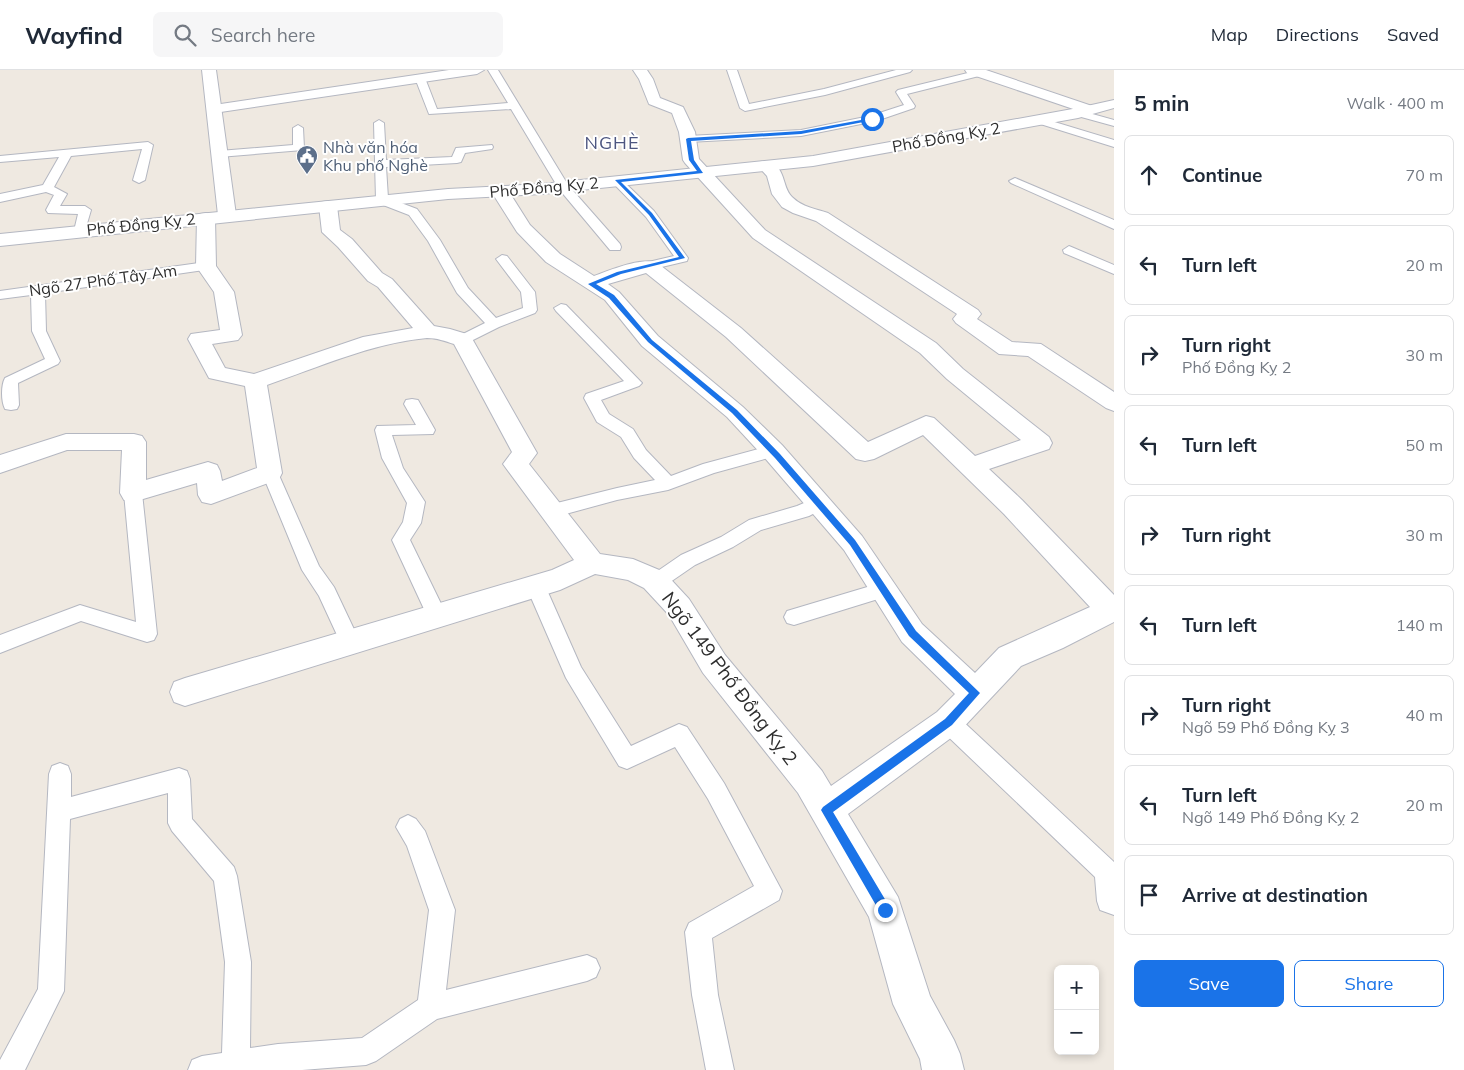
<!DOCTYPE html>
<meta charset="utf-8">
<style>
:root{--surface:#fff;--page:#f6f6f7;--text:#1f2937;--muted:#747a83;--line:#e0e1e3;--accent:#1a73e8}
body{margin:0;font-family:Mulish,sans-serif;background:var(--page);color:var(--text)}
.controls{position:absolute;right:15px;bottom:15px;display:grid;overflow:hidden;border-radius:8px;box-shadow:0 2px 8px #0003}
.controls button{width:45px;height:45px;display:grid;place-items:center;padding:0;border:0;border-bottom:1px solid var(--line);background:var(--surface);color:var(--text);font:25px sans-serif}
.stop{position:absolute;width:15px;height:15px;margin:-11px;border:4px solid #1a73e8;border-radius:50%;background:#fff}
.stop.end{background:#1a73e8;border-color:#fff;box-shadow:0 1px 5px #0008}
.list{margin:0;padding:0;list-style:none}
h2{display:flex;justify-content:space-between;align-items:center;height:65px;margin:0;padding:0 20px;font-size:21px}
h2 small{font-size:16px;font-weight:400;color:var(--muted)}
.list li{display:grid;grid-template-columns:32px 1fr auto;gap:15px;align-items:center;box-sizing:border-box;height:80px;margin:0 10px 10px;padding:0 10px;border:1px solid var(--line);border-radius:8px}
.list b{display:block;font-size:19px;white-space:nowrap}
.list p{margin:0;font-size:16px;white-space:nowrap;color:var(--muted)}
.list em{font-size:16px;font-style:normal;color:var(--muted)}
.actions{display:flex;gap:10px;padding:15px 20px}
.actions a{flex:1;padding:11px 0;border:1px solid var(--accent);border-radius:8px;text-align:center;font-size:18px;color:var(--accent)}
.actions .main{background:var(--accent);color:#fff}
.icon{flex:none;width:28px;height:28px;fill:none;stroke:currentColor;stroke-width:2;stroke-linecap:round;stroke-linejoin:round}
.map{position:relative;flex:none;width:1114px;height:1000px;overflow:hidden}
header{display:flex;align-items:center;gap:30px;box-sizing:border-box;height:70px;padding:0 25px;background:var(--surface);border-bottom:1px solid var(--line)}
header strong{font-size:24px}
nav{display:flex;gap:28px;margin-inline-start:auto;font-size:18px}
.search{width:350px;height:45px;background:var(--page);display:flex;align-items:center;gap:12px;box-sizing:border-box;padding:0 18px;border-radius:8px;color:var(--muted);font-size:19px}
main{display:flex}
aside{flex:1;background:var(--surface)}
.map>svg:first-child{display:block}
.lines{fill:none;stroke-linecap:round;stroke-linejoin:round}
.service-casing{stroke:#b4b7c1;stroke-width:2}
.minor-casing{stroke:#b4b7c1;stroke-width:2}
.tertiary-casing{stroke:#b4b7c1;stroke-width:2}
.service{fill:#fff;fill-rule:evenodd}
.minor{fill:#fff;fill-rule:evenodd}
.tertiary{fill:#fff;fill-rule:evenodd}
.route{fill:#1a73e8}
.labels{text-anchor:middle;stroke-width:4;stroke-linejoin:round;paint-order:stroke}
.far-street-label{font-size:16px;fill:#2e2e2e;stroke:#fff}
.far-service-label{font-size:16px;fill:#4e5e75;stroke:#fff;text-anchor:start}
.far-quarter-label{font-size:18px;letter-spacing:1px;fill:#4d5680;stroke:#fff}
.street-label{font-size:19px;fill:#2e2e2e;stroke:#fff}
</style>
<header>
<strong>Wayfind</strong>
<div class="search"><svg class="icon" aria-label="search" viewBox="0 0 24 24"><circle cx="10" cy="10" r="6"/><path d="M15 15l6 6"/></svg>Search here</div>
<nav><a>Map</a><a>Directions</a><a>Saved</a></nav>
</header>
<main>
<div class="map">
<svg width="1114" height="1000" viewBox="0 0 1114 1000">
<rect width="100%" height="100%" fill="#efe9e1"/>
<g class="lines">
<g class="service-casing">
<path id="service" d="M488 0H498L568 115 620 174 621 177 620 180H610L559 119 511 39 429 44 415 8 417 6H423L425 8 437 39 508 33Z
M727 0H737L749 34 824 19 896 0H912L910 2 825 25 745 41 740 38Z
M980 0 983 1V5L907 24 915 36 914 38 876 51 801 66 688 72 683 69 688 66 801 60 870 46 904 35 896 22 898 20Z
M1078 40 1114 50V56L1074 45 1073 43Z
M1038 47 1114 70V77L1034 52 1033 50Z
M379 50 384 53 386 90 452 87 456 78 492 75 493 77 492 79 465 83 461 92 457 93 386 97 388 128 417 139 440 170 468 218 496 248 523 238 521 222 496 189 502 185 507 186 535 222 537 240 535 243 499 257 467 273H457L455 270 457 267 485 253 457 223 428 171 409 145 378 133 376 130 374 53Z
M298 55 303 58 304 78 303 80 219 87 213 84 219 81 293 75V58Z
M148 72 153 75 145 110 139 113 133 110 142 79 71 86 54 117 67 124 60 136H85L91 140 84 164H76L74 161 78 144 48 143 46 140 54 125 46 122 0 132V124L43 115 59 87 0 92V86Z
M617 108 621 109 654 141 688 188 687 191 649 200 644 199 642 196 644 193 674 186 646 147 613 113 611 111 613 109Z
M1015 108 1114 150V159L1011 113 1009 111Z
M1069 176 1114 195V204L1064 183 1063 180Z
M206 192 213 196 211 199 45 223 46 261 60 291 58 294 18 313 19 335 17 339 11 340 5 339C1 331 1 315 5 308L45 289 32 261 31 225 0 229V221Z
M561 234 566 235 642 313 639 316 601 330 609 344 633 359 646 380 671 406 703 394 773 375 779 377 781 381 779 385 714 403 668 420 617 430 551 448 545 446 542 441 545 436 617 418 655 410 634 388 621 367 597 352 584 328 586 324 624 311 556 241 554 238Z
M412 329 418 330 435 360 433 364 392 365 403 398 425 432 421 453 410 470 447 546 444 552 437 554 430 552 392 470 403 452 407 433 382 388 375 360 377 356 416 355 404 334 406 330Z
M270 397 276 399 278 403 319 496 334 517 360 572 357 578 350 580 343 578 319 526 302 500 262 403 264 399Z
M133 417 139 419 142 423 157 564 154 570 147 572 81 551 0 583V565L80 535 136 552 124 423 127 419Z
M818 427 824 428 827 433 824 438 809 446 761 460 733 477 695 495 663 517 656 520 649 517 647 512 649 507 681 485 721 467 749 450 797 436Z
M536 508 543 511 581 597 631 676 679 654 687 657 724 713 782 821 779 830 712 868 718 925 734 1000H706L692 925 685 862 689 853 754 816 708 729 675 677 627 699 619 696 566 608 526 516 529 511Z
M884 512 891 515 894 520 891 525 794 555 787 553 784 547 787 541Z
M948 642 956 645 1114 792V845L1100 840 1097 831 1095 807 940 659 937 652 940 645Z
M60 693 68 696 71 704V727L179 698 187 701 190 709 192 749 234 797 237 806 251 892 250 978 278 974 362 968 418 930 429 840 407 776 396 757 400 749 408 745 416 749 425 761 455 840 446 920 587 885 596 889 600 898 596 907 587 911 437 949 376 991 366 995 302 1000H188L192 990 202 986 222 983 225 892 214 811 172 761 168 753V723L70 749 64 921 25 1000H0V990L38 919 49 704 52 696Z"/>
</g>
<g class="minor-casing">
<path id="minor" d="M202 0H216L236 145 233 149 227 150 221 149 218 145Z
M633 0H647L653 9 660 28 683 37 695 62 699 89 765 160 936 273 963 299 1049 367 1052 373 1049 379 989 399 1022 430 1114 525V552L1063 578 1021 596 959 662 848 744 898 827 930 926 954 970 960 984 964 1000H922L920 989 893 934 869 847 798 723 703 603 669 545 644 518 628 510 595 504 560 520 185 636 174 632 170 622 174 612 185 608 552 500 574 490 503 394 512 382 454 274C445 271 437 268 427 268 372 273 319 297 267 315L282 403 279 409 211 434 202 432 198 425 197 413 133 432 124 430 120 423 122 380H67L0 403V385L66 364H134L142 366 146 372V410L208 392 217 395 220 401 222 411 257 398 245 316 209 308 188 269 191 264 220 260 214 222 196 196 197 148 200 144 206 143 212 144 215 148 216 196 234 222 242 265 238 270 212 274 225 298 254 304 363 267 413 258 378 217 368 211 338 177 322 162 319 136 322 132 328 131 334 132 337 136 340 160 352 169 382 203 392 209 434 256 450 259 470 265 537 383 529 394 600 484 633 489 664 502 689 529 725 585 822 701 831 716 937 642 955 624 902 572 844 480 764 387 727 347 642 276 605 230 546 192 517 162 491 121 494 117 500 116 506 117 530 155 560 184 594 206C610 200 639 188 656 192L741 258 868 372 926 346 934 348 975 386 1021 370 947 309 920 283 753 168 685 93 683 90 679 62 672 43 649 34 639 9ZM646 203 726 267 856 389 865 391 874 389 923 365 1004 444 1090 537 999 578 975 603 922 554 862 466 782 375 743 337 658 266 619 222 608 214Z
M965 0H986L1095 37 1098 40 1095 43H1085L967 3Z
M766 91C787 96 781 116 792 127 802 137 816 139 828 143L978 240 981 244 977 249 1012 272 1041 274 1114 322V341L1106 338 1028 286 999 284 956 253 953 249 957 244 816 151 793 143 782 137 772 124 767 106 758 96 760 92Z"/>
</g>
<g class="tertiary-casing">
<path id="tertiary" d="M449 0H484L477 4 214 43 209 42 207 39 209 36 214 35Z
M1114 30V38L1078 48 813 96 542 124 448 129 0 176V164L448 119 542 114 813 86 1078 38Z"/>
</g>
<use href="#service" class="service"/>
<use href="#minor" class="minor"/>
<use href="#tertiary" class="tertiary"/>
</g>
<path class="route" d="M872 48 874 50 801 64 691 71 694 90 703 103 621 112 652 143 685 188 621 204 596 214 614 225 652 270 737 340 780 384 855 470 916 561 980 623 952 655 833 742 889 836 891 840 889 844 885 845 881 844 821 740 823 737 945 649 969 623 909 566 850 475 775 388 732 343 648 272 609 228 588 214 617 202 679 187 649 145 615 110 697 101 689 90 686 69 688 68 801 61Z"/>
<defs>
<g id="civic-pin" transform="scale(1.125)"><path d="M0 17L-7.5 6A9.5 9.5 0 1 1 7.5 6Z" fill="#5c6f8a" stroke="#fff"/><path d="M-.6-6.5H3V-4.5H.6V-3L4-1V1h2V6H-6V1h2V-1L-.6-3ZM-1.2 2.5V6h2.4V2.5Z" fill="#fff"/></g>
</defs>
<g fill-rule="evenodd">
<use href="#civic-pin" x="307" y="86"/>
</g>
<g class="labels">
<g class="far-street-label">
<text transform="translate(946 67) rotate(-10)" y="6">Phố Đồng Kỵ 2</text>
<text transform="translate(544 117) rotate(-5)" y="6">Phố Đồng Kỵ 2</text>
<text transform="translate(141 154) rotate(-6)" y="6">Phố Đồng Kỵ 2</text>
<text transform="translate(103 210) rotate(-8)" y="6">Ngõ 27 Phố Tây Am</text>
</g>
<g class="far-service-label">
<text x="323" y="83">Nhà văn hóa<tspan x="323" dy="18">Khu phố Nghè</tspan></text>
</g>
<g class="far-quarter-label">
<text x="612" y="79">NGHÈ</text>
</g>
<g class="street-label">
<text transform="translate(730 608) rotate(53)" y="7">Ngõ 149 Phố Đồng Kỵ 2</text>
</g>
</g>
</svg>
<div class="controls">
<button>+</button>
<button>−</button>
</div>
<div class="stop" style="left:872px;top:49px"></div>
<div class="stop end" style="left:885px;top:840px"></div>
</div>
<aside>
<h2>5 min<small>Walk · 400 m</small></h2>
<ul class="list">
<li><svg class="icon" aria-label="ahead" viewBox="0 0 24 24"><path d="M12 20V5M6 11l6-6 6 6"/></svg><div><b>Continue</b></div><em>70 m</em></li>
<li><svg class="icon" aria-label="left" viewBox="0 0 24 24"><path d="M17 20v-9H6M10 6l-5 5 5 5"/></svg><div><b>Turn left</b></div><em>20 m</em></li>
<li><svg class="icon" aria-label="right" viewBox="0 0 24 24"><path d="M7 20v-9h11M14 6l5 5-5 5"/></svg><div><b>Turn right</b><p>Phố Đồng Kỵ 2</p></div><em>30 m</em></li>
<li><svg class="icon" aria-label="left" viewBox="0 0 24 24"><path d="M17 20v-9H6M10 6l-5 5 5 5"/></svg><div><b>Turn left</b></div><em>50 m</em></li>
<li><svg class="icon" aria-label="right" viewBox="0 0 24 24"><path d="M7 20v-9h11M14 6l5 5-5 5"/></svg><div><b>Turn right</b></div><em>30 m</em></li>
<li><svg class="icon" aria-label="left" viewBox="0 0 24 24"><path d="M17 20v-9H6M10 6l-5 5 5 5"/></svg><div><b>Turn left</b></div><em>140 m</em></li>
<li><svg class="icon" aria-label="right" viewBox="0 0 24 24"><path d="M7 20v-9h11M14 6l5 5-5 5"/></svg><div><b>Turn right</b><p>Ngõ 59 Phố Đồng Kỵ 3</p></div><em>40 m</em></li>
<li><svg class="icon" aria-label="left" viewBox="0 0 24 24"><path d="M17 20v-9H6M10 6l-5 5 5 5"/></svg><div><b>Turn left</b><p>Ngõ 149 Phố Đồng Kỵ 2</p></div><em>20 m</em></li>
<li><svg class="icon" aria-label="arrive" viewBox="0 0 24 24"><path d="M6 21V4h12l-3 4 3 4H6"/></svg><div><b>Arrive at destination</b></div></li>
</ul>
<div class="actions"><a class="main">Save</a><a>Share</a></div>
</aside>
</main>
